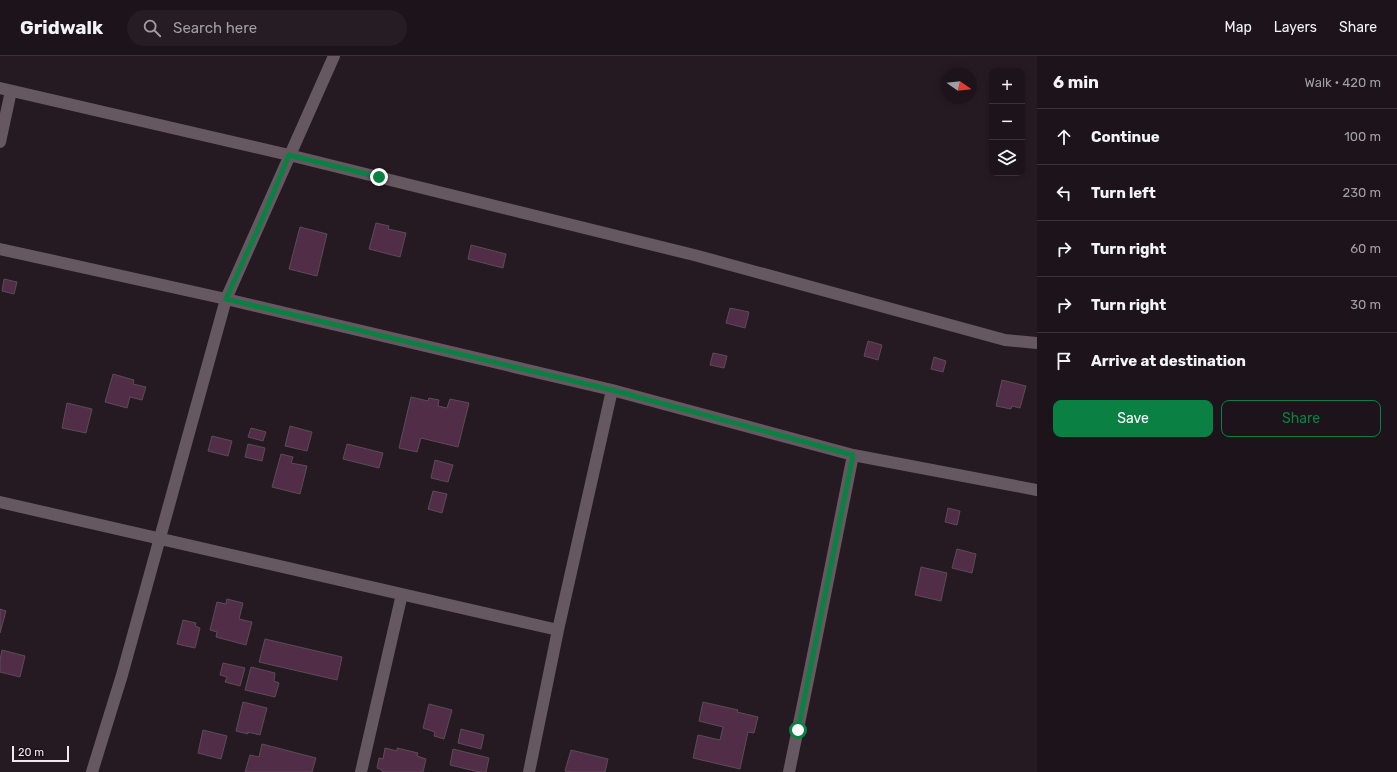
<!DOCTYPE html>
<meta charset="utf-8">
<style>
:root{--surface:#1c141a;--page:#251d23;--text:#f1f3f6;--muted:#a09ea2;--line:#3a3339;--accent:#0b8043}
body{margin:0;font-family:Rubik,sans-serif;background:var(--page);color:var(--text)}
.controls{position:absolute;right:12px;top:12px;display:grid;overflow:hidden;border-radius:8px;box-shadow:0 2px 6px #0003}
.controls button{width:36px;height:36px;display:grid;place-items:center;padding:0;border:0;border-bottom:1px solid var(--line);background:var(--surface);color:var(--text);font:20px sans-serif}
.compass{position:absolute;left:941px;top:12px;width:36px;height:36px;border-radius:50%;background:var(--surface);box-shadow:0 2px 6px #0003;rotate:104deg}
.scale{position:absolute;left:12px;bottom:10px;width:57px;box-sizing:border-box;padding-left:4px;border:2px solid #f1e8ee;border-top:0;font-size:11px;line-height:14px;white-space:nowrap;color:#f1e8ee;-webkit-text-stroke:3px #1c1119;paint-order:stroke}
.stop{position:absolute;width:12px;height:12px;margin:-9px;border:3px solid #0b8043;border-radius:50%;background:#fff}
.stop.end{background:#0b8043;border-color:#fff;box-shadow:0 1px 4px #0008}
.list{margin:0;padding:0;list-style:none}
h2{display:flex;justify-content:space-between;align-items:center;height:52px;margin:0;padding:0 16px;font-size:17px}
h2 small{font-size:13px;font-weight:400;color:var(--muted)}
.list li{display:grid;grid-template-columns:26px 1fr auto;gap:12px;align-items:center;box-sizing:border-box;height:56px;padding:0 16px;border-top:1px solid var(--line)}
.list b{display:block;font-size:15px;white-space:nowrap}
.list em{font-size:13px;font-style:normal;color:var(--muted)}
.actions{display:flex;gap:8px;padding:12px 16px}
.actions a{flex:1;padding:9px 0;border:1px solid var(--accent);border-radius:8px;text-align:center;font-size:14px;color:var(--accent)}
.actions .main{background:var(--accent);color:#fff}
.icon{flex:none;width:22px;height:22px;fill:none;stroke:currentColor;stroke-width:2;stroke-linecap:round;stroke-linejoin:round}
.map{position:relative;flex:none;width:1037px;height:716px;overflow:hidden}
header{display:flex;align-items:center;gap:24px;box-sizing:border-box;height:56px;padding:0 20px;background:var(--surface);border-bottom:1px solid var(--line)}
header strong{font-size:19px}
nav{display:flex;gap:22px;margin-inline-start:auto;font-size:14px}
.search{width:280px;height:36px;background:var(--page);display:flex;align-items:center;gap:10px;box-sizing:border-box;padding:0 14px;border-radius:22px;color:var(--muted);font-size:15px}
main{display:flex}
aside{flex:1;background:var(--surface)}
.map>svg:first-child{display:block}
.building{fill:#522d48;stroke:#5a4c56}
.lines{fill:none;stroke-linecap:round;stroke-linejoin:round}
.street{stroke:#665861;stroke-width:12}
.route{stroke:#0b8043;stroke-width:5}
</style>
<header>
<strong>Gridwalk</strong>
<div class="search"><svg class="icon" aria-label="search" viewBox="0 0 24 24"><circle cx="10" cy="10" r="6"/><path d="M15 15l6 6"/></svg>Search here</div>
<nav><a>Map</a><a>Layers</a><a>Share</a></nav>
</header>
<main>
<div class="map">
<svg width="1037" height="716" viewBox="0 0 1037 716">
<rect width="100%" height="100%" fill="#261a22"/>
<path class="building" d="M376 167 389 170 388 173 406 177 400 201 369 193Z
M300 171 327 178 317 220 289 213Z
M471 189 506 198 503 212 468 203Z
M4 223 17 226 14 238 2 235Z
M730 252 749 256 745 272 726 267Z
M868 285 882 289 878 304 864 300Z
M713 297 727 300 724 312 710 309Z
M934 301 946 305 943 316 931 313Z
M113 318 134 324 133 328 146 331 142 344 130 341 127 352 105 346Z
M1002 324 1026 330 1020 352 1012 350 1011 353 996 350Z
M411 341 428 345 429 342 439 344 438 350 447 352 450 343 469 347 458 391 421 382 417 396 399 392Z
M67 347 92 353 86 377 62 372Z
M290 370 312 376 307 395 285 390Z
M251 372 266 376 263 385 248 381Z
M212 380 232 385 228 400 208 395Z
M248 388 265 392 262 405 245 401Z
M347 388 383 397 379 412 343 403Z
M281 398 293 401 291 407 307 410 300 438 272 431Z
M435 404 453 409 448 426 431 422Z
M433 435 447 438 442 457 428 453Z
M948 452 960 455 957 469 945 466Z
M957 493 976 498 972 517 952 512Z
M921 511 947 517 941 545 915 539Z
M227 543 243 547 239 563 252 566 246 589 216 581 217 576 210 574 217 546 226 548Z
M0 553 6 555 0 577Z
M183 564 196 567 195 570 200 572 195 592 177 588Z
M265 583 342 601 337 624 259 606Z
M2 594 25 600 20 621 0 616V604Z
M223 607 245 612 240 630 225 626 227 621 220 619Z
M251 611 275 617 274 625 279 627 275 641 245 634Z
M243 646 267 652 260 679 248 676V678L236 675Z
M703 646 738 654 737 656 758 661 754 677 748 676 740 713 693 702 698 679 720 684 723 671 699 665Z
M429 648 452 654 444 683 434 680 435 676 423 672Z
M461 673 484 679 481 693 458 687Z
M203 674 227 680 221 703 198 697Z
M262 688 316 702 312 716H245L250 699 259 701Z
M385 692 397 695V692L418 697 417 700 426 703 423 716H382V714L377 712 379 702 383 703Z
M453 693 489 702 486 716H479L450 709Z
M571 694 608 703 605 716H571L565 715Z"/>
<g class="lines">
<path class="street" d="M0 32 289 99 694 199 1005 284 1037 287
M0 86 11 35
M0 193 226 243 612 334
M0 446 558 574
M92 716 122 619 226 243 334 0
M361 716 402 538
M529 716 558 574 612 334 853 399 1037 434
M789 716 809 619 853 399"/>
</g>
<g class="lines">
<path class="route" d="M379 121 289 99 262 164 226 243 612 334 853 399 798 674"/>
</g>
</svg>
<div class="controls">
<button>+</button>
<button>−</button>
<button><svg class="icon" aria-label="layers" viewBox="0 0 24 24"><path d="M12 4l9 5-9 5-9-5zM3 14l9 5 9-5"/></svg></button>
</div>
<svg class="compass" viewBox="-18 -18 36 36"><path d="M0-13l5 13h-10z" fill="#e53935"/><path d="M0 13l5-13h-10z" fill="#a09ea2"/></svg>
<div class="scale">20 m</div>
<div class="stop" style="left:798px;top:674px"></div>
<div class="stop end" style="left:379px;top:121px"></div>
</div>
<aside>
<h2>6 min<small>Walk · 420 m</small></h2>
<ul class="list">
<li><svg class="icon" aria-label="ahead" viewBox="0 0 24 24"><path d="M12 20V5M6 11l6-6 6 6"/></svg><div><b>Continue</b></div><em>100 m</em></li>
<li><svg class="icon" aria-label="left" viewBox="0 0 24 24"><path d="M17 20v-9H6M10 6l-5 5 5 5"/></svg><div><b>Turn left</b></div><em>230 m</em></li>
<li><svg class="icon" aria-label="right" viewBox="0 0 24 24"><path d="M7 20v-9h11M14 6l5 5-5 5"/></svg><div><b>Turn right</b></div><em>60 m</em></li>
<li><svg class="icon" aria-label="right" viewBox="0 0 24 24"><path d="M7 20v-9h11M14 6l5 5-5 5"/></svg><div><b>Turn right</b></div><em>30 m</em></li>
<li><svg class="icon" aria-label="arrive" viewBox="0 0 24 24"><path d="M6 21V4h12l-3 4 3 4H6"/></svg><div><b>Arrive at destination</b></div></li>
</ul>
<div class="actions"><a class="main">Save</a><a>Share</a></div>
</aside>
</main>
